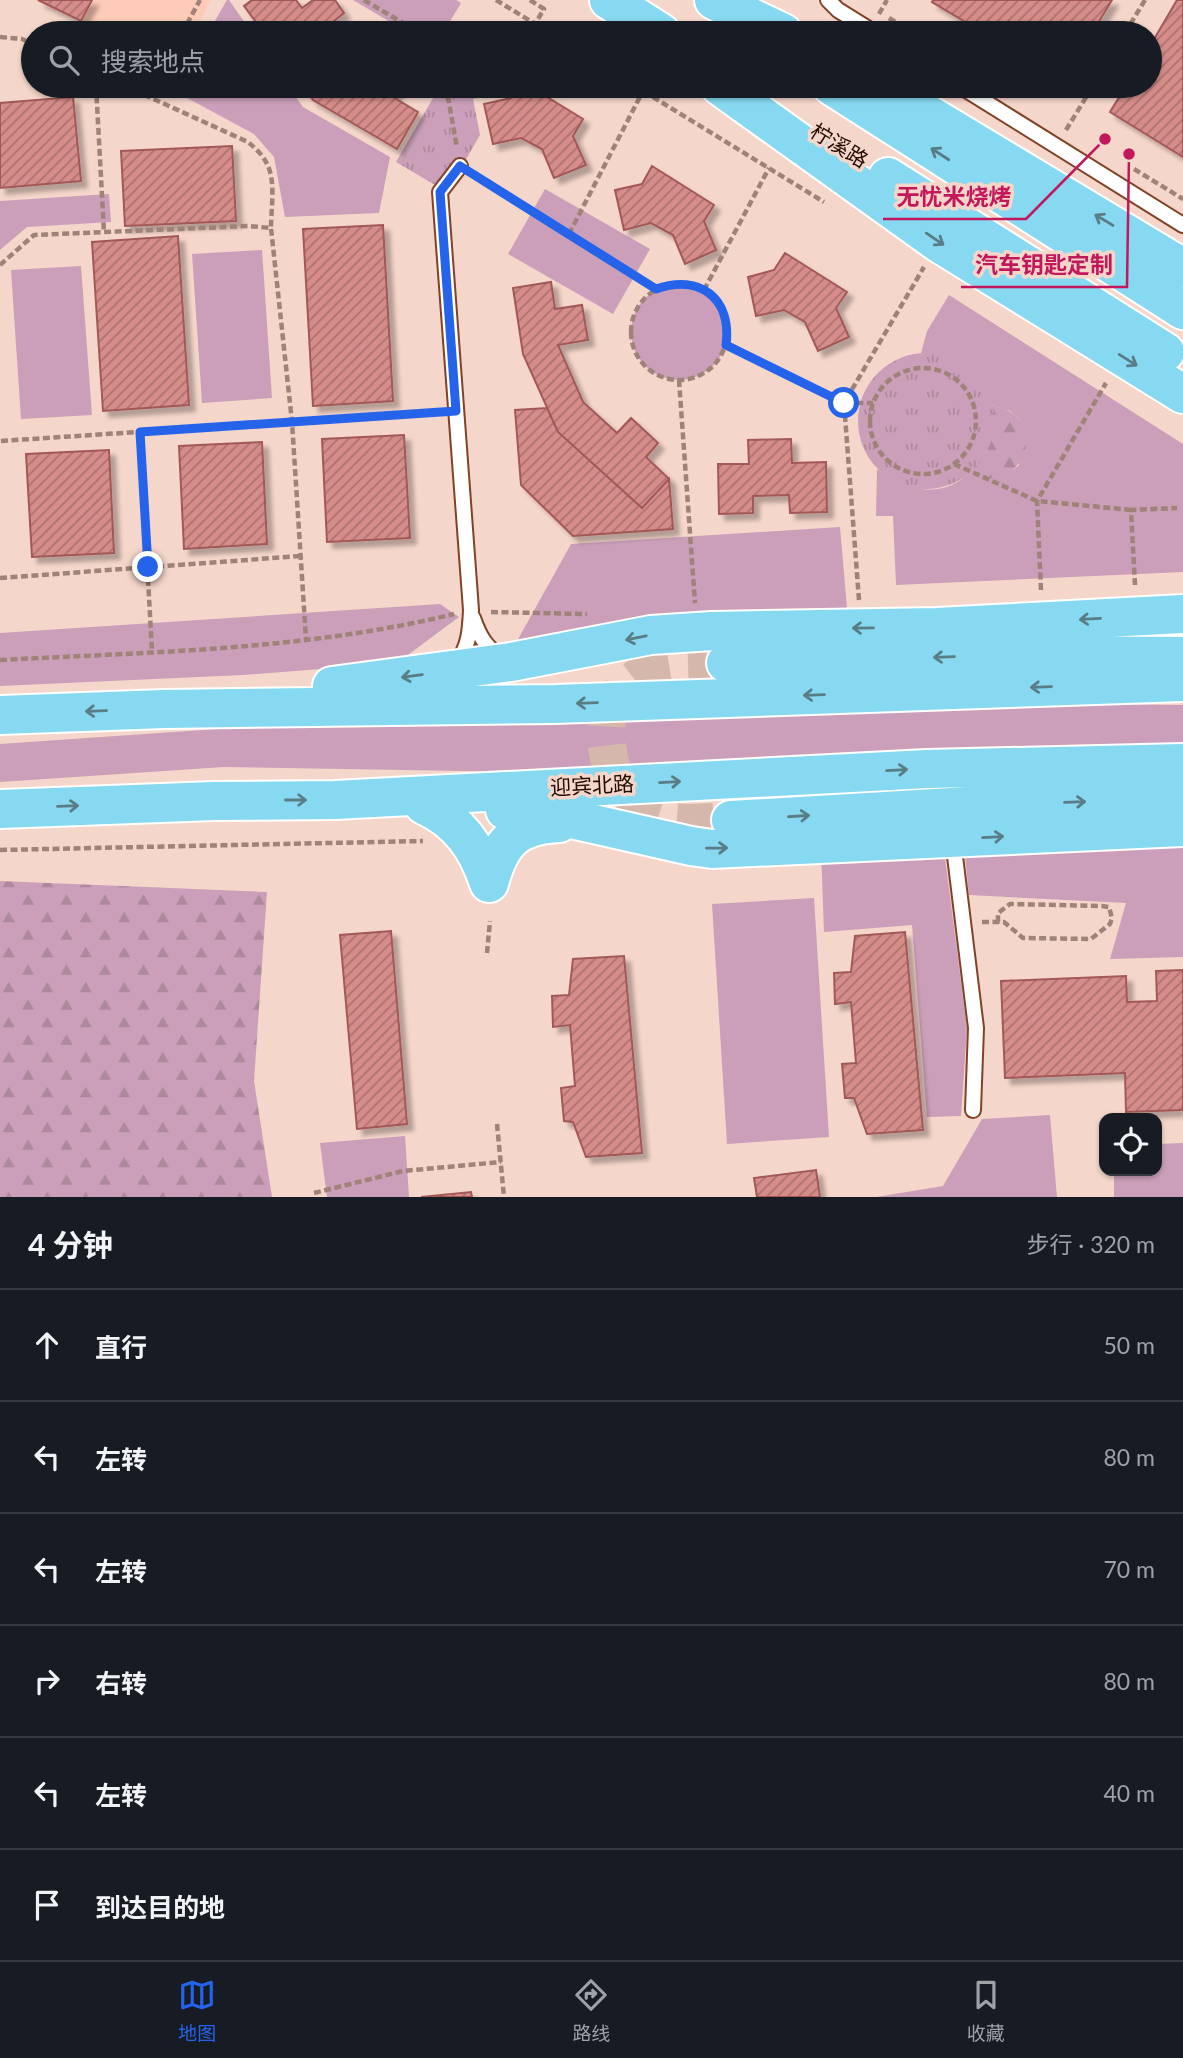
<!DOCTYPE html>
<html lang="zh">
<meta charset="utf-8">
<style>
:root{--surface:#171b24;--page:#242831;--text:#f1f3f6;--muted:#9ea1a6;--line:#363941;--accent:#2563eb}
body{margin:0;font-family:Lato,"Noto Sans SC",sans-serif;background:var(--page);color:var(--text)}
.controls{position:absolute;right:21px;bottom:21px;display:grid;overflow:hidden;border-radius:14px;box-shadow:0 2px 5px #0004}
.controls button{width:63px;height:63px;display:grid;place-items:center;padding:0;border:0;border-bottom:2px solid var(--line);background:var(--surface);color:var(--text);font:35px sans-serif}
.stop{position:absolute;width:21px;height:21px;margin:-16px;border:5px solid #2563eb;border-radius:50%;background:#fff}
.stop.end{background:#2563eb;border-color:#fff;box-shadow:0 2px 7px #0008}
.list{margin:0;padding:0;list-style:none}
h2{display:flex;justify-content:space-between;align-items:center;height:91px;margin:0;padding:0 28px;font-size:30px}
h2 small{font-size:23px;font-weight:400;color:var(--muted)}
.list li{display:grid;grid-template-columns:46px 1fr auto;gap:21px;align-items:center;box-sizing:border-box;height:112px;padding:0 28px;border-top:2px solid var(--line)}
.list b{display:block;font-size:26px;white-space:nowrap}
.list em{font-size:23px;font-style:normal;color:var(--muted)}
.icon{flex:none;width:38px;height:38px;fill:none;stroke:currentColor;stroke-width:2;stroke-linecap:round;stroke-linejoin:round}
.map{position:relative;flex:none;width:1183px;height:1197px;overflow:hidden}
.search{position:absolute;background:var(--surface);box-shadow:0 2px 5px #0004;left:21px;right:21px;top:21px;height:77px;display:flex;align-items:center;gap:18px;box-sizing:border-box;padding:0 24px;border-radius:38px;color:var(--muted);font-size:26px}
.sheet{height:763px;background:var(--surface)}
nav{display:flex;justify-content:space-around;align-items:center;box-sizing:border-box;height:98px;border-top:2px solid var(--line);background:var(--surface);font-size:19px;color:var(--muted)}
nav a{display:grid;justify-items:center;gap:4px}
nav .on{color:var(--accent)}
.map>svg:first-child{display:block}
.built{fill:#fdcbb7}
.green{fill:#cb9fb9}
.forest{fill:url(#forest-firs)}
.park{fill:url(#park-tufts)}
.building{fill:url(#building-hatch);stroke:#a25957;stroke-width:2;filter:url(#shadow)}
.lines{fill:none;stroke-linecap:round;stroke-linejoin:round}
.primary-tunnel{stroke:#d6b7ac;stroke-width:38;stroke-dasharray:38 19;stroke-linecap:butt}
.lane-casing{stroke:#814227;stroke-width:18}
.primary-casing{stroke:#fff;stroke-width:42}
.path{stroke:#9f8278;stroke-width:4.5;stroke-dasharray:7 3.5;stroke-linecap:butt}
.lane{stroke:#fff;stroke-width:14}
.primary{stroke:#86d9f1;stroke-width:38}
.oneway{stroke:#5a7c85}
.route{stroke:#2563eb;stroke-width:9}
.labels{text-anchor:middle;stroke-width:7;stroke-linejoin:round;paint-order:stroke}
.street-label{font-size:21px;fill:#240a02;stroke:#f5d6ca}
.leader{fill:none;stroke:#c2185b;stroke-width:2.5}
.callout-dot{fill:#c2185b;stroke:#f5d6ca;stroke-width:2.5}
.callout-label{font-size:23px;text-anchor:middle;font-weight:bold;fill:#c2185b;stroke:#f5d6ca;stroke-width:7;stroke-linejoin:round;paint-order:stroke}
</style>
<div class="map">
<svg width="1183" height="1197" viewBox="0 0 1183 1197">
<defs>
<pattern id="forest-firs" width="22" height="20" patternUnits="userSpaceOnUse" patternTransform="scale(1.75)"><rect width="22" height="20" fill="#cb9fb9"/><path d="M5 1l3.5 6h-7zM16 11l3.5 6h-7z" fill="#ae889d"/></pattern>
<pattern id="park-tufts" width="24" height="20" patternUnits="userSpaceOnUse" patternTransform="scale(1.75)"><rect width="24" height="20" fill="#cb9fb9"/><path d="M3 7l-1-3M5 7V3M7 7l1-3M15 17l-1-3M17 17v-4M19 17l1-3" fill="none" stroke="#ae889d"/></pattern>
<pattern id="building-hatch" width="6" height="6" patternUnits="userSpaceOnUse" patternTransform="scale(1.75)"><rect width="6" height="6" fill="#d68d8a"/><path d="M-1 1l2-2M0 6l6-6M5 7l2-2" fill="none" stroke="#ad716f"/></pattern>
<filter id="shadow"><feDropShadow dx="6" dy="6" stdDeviation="2" flood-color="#0004"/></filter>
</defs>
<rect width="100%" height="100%" fill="#f5d6ca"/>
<path class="built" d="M34 0H211L194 33H108Z"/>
<path class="green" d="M227 0H229L252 33H208Z
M353 0H456L461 3 443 33H409Z
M177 86H288L303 107 390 157 379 213 285 217 274 157 254 134 174 91Z
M545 189 650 249 613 314 508 254Z
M109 194 111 222 27 227 0 250V201Z
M262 250 272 398 202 403 192 254Z
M81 266 92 415 21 419 11 270Z
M631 332a48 48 0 1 1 96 0a48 48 0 1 1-96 0Z
M949 295 1183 444V572L896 585 893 516H876L877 469C907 490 941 501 970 472 993 476 1000 481 1019 465L1020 420 1010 411 991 405C989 395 984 389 977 381 958 358 951 355 921 353L927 331Z
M840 527 848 620 512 650 571 544Z
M440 604 459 617 397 663 243 675 0 686V633Z
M942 703 1183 705V747L529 772 224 767 0 782V744L232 728 578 722Z
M1183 839V957L1110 959 1126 903 969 895 964 847Z
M821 850H944L967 1028 961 1116 927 1117 912 925 824 932Z
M814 898 829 1137 727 1144 712 904Z
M1050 1115 1057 1197H876L943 1186 982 1119Z
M405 1136 409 1197H327L320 1143Z
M1183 1143V1197H1114V1171H1157V1144Z"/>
<path class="forest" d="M989 405C1057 414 1021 502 970 472Z
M0 881 267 892 254 1081 272 1197H0Z"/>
<path class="park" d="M440 86H509L507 90 473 99 480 135 447 192 396 162Z
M858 421a68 68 0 1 1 136 0a68 68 0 1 1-136 0Z"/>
<path class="building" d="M38 0H92L81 21Z
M252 0H296L302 8 313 0H335L344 13 319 33H264L244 6Z
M933 0H1112L1092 33H984L932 2Z
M1177 0H1183V157L1110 112 1126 86H1150V46Z
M303 86H400L393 97 418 112 397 149 313 100Z
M519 86H529L583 119 573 136 586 165 554 178 542 149 521 138 493 144 484 104 511 98Z
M73 97 81 181 0 188V103Z
M232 146 236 221 125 226 121 151Z
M652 166 714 205 704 221 716 250 685 264 673 235 651 223 624 230 615 190 642 184Z
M383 225 393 401 313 406 303 229Z
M178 236 189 405 103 411 92 242Z
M785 253 847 292 836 308 849 337 818 351 805 322 784 310 756 316 748 277 774 270Z
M551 282 555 309 582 305 588 340 558 345 583 402 617 433 631 418 658 443 646 457 669 479 642 508 558 432 523 354 513 288Z
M547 408 558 432 642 508 669 479 673 529 573 536 521 485 515 410Z
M404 435 410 538 327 542 322 439Z
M791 439 792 463 826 462 827 512 790 513 789 495 753 496V513L719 514 718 464H749L748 440Z
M262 442 267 544 184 549 179 446Z
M109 450 114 553 32 557 26 454Z
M391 931 407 1124 357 1129 340 935Z
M905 932 923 1130 867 1134 854 1098H845L842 1064 856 1063 851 1002 835 1004 834 973 851 972 855 936Z
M624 956 642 1153 586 1157 573 1122 564 1121 561 1088 575 1086 570 1025 553 1027 552 996 569 995 573 959Z
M1183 970V1110L1126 1112 1125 1073 1005 1078 1001 981 1126 976 1127 1002 1157 1001 1156 971Z
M816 1170 820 1197H757L754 1178Z
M471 1192 472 1197H421Z"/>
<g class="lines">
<path class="primary-tunnel" d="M726 663C703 664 674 660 651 670 636 676 615 694 609 710 600 737 612 793 637 809 667 828 697 823 731 820"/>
<g class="lane-casing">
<path id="lane" d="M828 0 838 10 875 33
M960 86 1183 225
M473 618C479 635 485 647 501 657
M456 664C469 647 470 631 471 610L440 192 460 166
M953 840 976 1028 973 1110"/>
</g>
<g class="primary-casing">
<path id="primary" d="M609 0 661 33
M714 0 783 33
M720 86 939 243 1183 394
M832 86 1183 310
M881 86 1183 268
M888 177 1165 352
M726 663 1012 655 1183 656
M332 686 511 662 651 635 712 631 937 627 1183 614
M0 715 164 709 555 704 1183 682
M424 805C459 821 477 847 489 883
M0 809 214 801 335 800 927 769 1183 763
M505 810 545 813 691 846 712 849 1183 827
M731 820 969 806 1183 798
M489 883C500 842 515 825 559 823"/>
</g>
<path class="path" d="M364 0 420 33
M496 0 550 33
M530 0 544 9 535 24
M879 14 887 0
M889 18 914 33
M182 33 200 0
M1125 33 1145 0
M0 37 22 39 33 44
M96 86 104 232
M125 86 248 142C255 148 263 155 267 164 276 181 271 209 271 228
M446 86 457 148
M635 86 824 202
M149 97 155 86
M1066 130 1093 86
M1134 169 1183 199
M475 176 656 289
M569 234 643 91
M0 265 34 235 249 226 271 228 292 422 306 639
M631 332a48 48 0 1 1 96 0a48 48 0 1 1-96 0Z
M704 290 769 168
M726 345 844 403 924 267
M870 421a53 53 0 1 1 106 0a53 53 0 1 1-106 0Z
M679 380 695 603
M140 432 152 652
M1 441 440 412
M954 464 1037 501 1131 510
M0 578 301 556
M1135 585 1131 510 1177 508
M1041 590 1037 501 1106 383
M859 600 844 403H873
M491 612 587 614
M0 660C152 652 306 650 454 614
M0 850 423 841
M982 922H1004L1023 938 1091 939 1110 924 1112 918 1109 907 1102 906 1010 904 998 913V923
M487 953 490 921
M497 1124 504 1197
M314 1193 403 1171 501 1162"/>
<use href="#lane" class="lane"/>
<use href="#primary" class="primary"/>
</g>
<defs><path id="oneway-shaft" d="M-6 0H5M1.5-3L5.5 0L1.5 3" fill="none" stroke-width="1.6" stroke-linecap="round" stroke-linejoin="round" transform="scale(1.75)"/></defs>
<g class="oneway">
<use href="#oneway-shaft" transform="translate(940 154) rotate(-147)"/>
<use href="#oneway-shaft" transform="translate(1104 220) rotate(-149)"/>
<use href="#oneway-shaft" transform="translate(935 239) rotate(34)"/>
<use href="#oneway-shaft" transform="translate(1128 360) rotate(32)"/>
<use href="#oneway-shaft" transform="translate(1090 619) rotate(177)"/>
<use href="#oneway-shaft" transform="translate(863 628) rotate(179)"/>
<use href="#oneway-shaft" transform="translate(636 638) rotate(169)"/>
<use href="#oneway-shaft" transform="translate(944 657) rotate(178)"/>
<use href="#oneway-shaft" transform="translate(412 676) rotate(172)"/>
<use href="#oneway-shaft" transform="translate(1041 687) rotate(178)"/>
<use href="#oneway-shaft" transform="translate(814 695) rotate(178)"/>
<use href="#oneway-shaft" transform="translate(587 703) rotate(178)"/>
<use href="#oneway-shaft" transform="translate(96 711) rotate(178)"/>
<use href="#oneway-shaft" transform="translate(897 770) rotate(-3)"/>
<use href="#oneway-shaft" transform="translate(670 782) rotate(-3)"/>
<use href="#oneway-shaft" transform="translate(296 800)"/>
<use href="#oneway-shaft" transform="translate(1075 802) rotate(-2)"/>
<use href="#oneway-shaft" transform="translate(68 806) rotate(-2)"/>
<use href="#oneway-shaft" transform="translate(799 816) rotate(-4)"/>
<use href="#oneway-shaft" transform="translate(993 837) rotate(-3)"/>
<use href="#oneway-shaft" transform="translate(717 848) rotate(-1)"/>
</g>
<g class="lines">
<path class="route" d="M148 567 140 432 456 411 440 192 460 166 656 289C700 274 732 298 726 345L844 403"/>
</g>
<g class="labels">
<g class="street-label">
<text transform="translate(839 146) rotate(32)" y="7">柠溪路</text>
<text transform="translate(592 786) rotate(-3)" y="7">迎宾北路</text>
</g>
</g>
<path class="leader" d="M1105 139L1026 219H883M1129 154L1127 287H961"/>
<g class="callout-dot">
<circle cx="1105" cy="139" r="7"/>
<circle cx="1129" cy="154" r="7"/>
</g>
<g class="callout-label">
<text x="954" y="205">无忧米烧烤</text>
<text x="1044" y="273">汽车钥匙定制</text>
</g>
</svg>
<div class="controls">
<button><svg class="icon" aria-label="locate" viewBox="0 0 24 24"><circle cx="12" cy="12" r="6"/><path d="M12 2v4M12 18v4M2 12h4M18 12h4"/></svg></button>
</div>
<div class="stop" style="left:844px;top:403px"></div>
<div class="stop end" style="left:148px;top:567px"></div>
<div class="search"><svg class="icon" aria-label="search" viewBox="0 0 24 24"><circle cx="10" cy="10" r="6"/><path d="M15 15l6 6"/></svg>搜索地点</div>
</div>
<section class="sheet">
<h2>4 分钟<small>步行 · 320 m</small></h2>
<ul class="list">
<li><svg class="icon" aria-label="ahead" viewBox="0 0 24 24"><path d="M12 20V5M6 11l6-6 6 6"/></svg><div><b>直行</b></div><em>50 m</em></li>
<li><svg class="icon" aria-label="left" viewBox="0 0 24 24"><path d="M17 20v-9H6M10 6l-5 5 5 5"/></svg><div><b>左转</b></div><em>80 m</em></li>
<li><svg class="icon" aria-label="left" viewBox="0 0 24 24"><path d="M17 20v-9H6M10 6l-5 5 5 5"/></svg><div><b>左转</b></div><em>70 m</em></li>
<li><svg class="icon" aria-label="right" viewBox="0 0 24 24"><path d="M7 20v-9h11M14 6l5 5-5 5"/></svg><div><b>右转</b></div><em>80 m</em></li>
<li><svg class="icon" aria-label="left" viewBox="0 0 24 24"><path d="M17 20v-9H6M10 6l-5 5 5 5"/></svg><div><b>左转</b></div><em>40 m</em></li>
<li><svg class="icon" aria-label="arrive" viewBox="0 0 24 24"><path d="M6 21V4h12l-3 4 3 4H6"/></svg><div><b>到达目的地</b></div></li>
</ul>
</section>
<nav>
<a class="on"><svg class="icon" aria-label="map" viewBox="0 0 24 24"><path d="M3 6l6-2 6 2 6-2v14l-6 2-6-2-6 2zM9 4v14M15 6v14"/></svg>地图</a>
<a><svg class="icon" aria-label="directions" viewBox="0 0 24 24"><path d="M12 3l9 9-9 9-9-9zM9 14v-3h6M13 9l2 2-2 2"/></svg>路线</a>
<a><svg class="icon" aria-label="saved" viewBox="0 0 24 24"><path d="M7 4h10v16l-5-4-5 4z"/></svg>收藏</a>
</nav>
